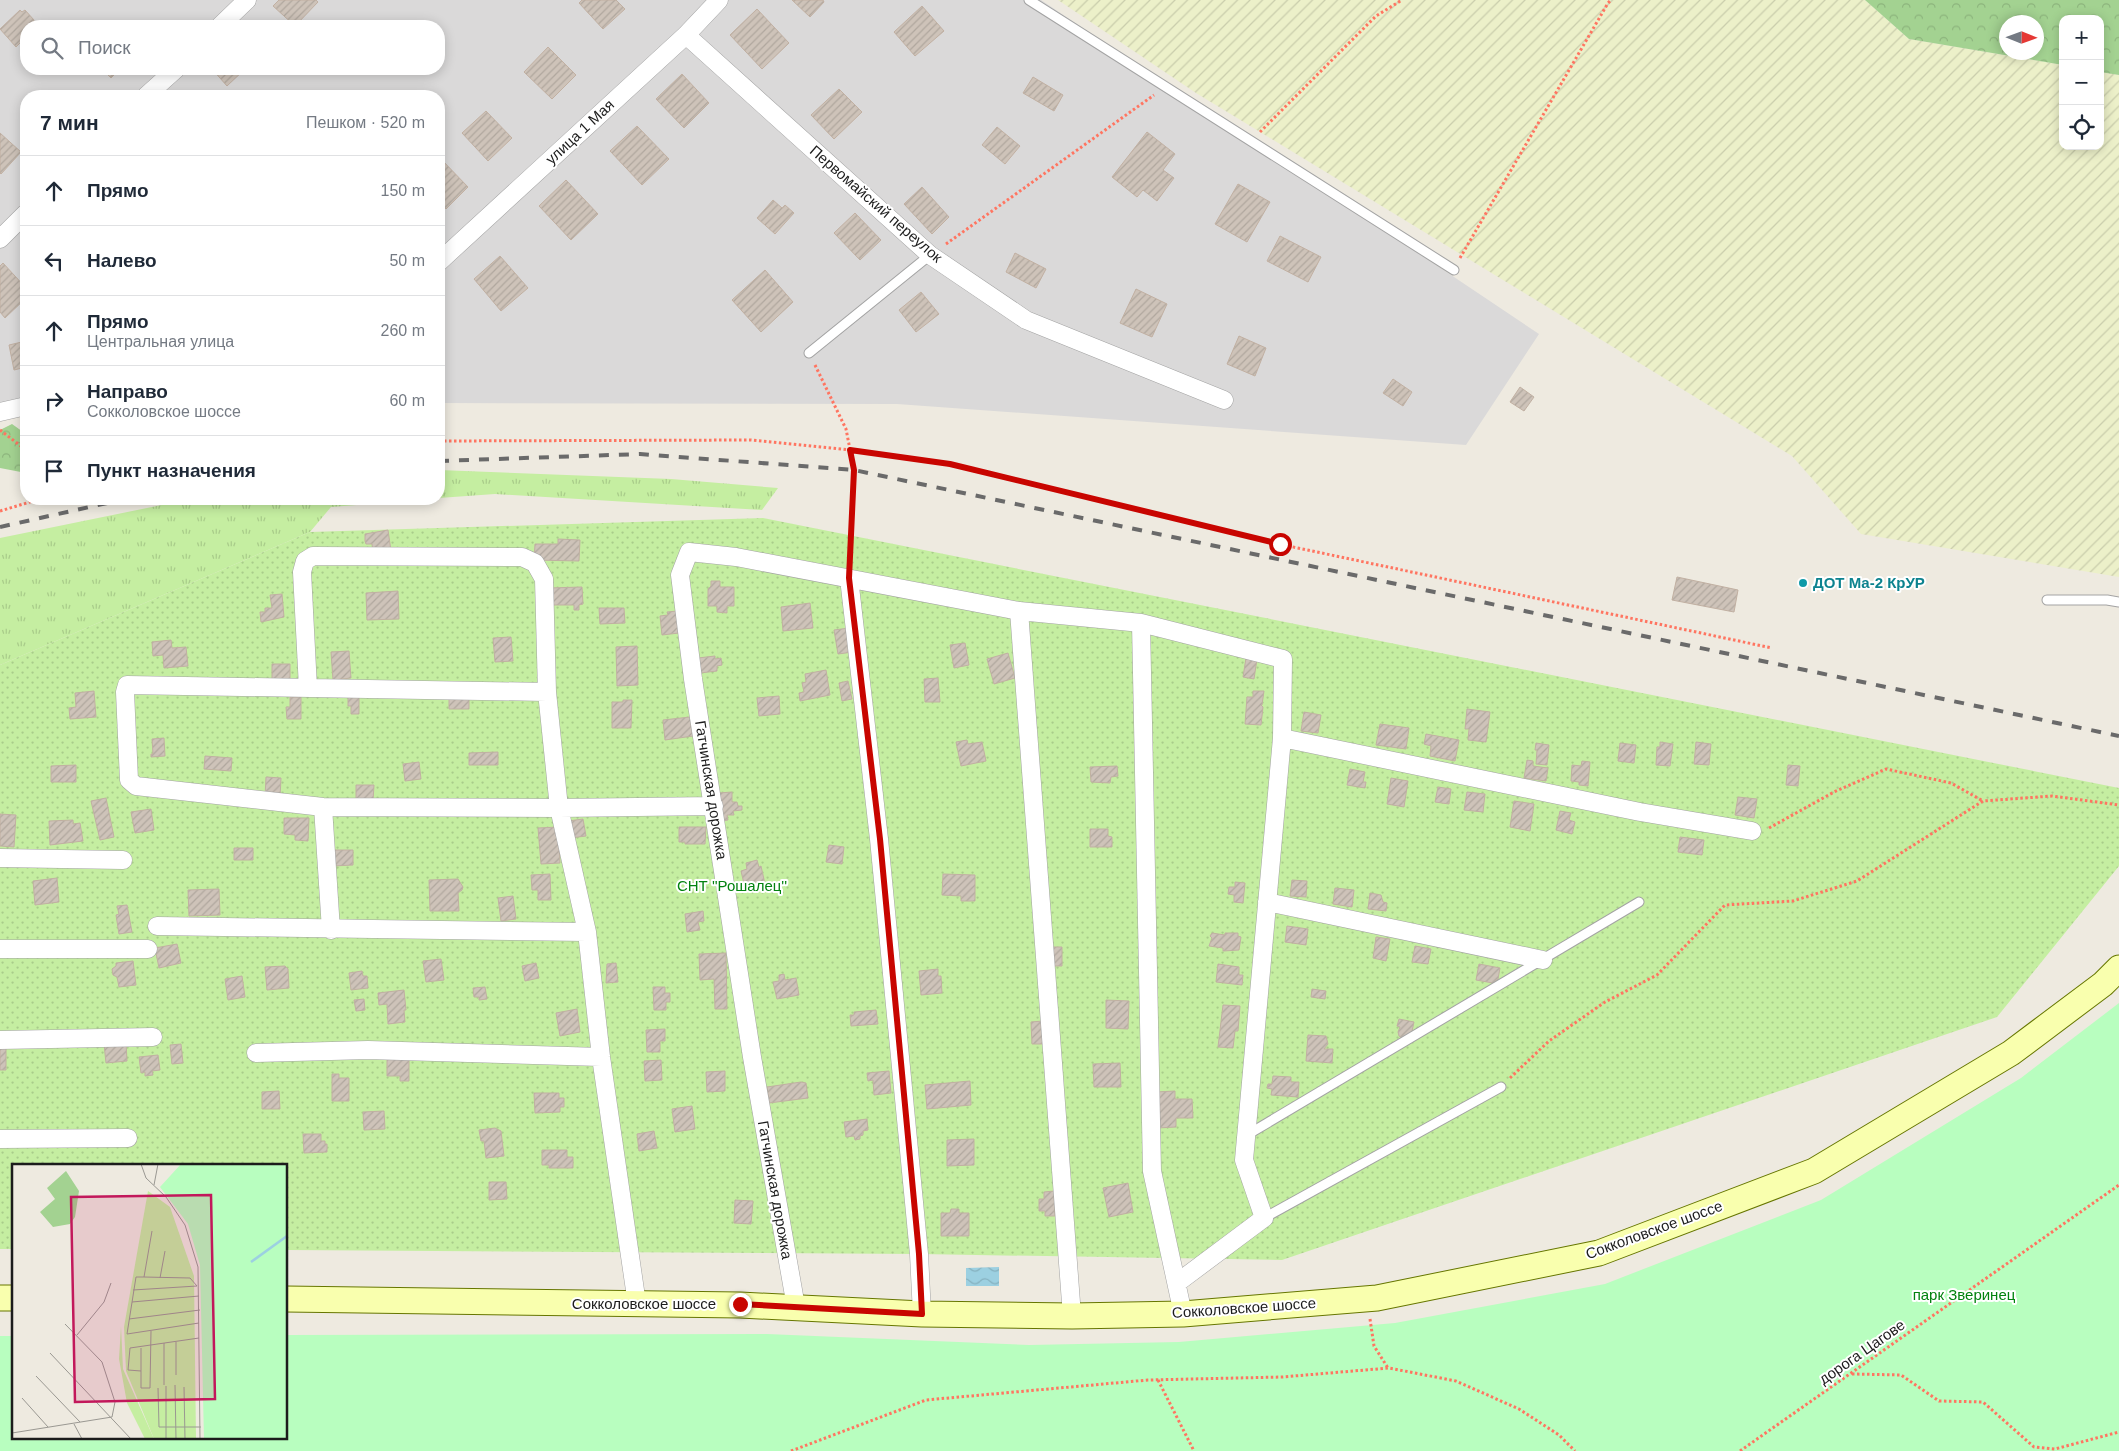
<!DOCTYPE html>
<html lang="ru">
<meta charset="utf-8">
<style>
:root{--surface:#fff;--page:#f6f6f7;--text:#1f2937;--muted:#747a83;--line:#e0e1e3}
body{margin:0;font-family:Arial,sans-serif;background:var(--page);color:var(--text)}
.controls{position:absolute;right:15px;top:15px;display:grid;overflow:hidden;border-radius:10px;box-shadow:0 2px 12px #0003}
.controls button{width:45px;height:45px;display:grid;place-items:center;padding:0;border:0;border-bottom:1px solid var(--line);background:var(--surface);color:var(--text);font:25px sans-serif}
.compass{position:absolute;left:1999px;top:15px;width:45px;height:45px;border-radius:50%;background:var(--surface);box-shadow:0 2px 12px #0003;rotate:91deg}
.stop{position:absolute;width:15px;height:15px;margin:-11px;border:4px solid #c80500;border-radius:50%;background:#fff}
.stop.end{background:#c80500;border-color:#fff;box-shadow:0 1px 5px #0008}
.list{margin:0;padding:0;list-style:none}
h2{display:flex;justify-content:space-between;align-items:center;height:65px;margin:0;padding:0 20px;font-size:21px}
h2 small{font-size:16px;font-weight:400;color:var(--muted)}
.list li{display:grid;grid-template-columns:32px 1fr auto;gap:15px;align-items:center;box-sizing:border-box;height:70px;padding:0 20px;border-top:1px solid var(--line)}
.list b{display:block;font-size:19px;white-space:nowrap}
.list p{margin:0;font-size:16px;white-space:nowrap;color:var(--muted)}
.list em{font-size:16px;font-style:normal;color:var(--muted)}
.icon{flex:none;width:28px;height:28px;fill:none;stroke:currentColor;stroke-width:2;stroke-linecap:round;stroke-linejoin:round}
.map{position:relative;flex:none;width:2119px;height:1451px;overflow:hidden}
.search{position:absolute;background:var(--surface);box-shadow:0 2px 12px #0003;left:20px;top:20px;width:425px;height:55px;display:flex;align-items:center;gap:12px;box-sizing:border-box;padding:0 18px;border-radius:20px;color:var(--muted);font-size:19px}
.panel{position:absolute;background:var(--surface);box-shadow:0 2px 12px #0003;left:20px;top:90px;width:425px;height:415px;border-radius:20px}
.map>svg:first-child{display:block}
.residential{fill:#dad9d9;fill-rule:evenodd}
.farmland{fill:url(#farmland-furrows)}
.grass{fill:url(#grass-tufts)}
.forest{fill:url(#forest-crowns);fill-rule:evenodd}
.park{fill:#b8febf}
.garden{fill:url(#garden-dots)}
.water{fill:url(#water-waves)}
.building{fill:url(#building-hatch);stroke:#c1b0a2}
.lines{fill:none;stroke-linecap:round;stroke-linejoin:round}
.service-casing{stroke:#a3a3a3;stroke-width:11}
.minor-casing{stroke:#a3a3a3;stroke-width:19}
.secondary-casing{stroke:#667600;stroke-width:27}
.path{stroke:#ff7561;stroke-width:3;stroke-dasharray:2.5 2.5;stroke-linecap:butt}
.service{stroke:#fff;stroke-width:9}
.minor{stroke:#fff;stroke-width:18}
.secondary{stroke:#f9ffae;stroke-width:25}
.rail{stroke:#6a6a6a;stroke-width:4;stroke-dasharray:10 10;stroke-linecap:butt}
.route{stroke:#c80500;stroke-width:6}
.culture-dot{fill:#0f9aa8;stroke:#fff;stroke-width:2}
.labels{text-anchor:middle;stroke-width:4;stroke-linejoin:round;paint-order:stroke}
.street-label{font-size:15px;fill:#1c1c1c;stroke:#fff}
.culture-label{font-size:15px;font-weight:bold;fill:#0d838f;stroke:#fff;text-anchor:start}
.park-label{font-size:15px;fill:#02820f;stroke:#fff}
.inset-river{fill:none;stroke:#9cd0e1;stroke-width:2.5}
.inset-road{fill:none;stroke:#9a9892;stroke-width:1}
.view{fill:#c2185b;fill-opacity:0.15;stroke:#c2185b;stroke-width:2.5}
.inset-edge{fill:none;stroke:#1c1c1c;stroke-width:2.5}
</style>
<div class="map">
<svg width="2119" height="1451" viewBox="0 0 2119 1451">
<defs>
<pattern id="farmland-furrows" width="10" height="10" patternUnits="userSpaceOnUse" patternTransform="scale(1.25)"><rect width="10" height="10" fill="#ecf0c9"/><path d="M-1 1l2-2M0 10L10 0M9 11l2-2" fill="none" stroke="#cacdac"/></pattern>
<pattern id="grass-tufts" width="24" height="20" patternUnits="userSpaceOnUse" patternTransform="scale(1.25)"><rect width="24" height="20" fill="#c5eea1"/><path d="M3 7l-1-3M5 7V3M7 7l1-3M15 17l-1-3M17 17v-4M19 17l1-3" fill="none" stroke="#a9cc8a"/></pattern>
<pattern id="forest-crowns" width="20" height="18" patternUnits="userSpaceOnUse" patternTransform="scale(1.25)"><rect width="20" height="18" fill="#a3d291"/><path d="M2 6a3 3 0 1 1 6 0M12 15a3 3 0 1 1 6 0" fill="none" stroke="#8cb47c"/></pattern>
<pattern id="garden-dots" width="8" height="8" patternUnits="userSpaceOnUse" patternTransform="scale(1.25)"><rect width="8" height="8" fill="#c5eea1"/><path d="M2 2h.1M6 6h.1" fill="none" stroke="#a9cc8a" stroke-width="1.8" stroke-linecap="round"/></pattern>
<pattern id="water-waves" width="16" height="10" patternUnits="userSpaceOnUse" patternTransform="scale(1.25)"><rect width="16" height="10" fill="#9cd0e1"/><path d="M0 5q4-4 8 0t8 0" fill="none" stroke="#86b2c0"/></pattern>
<pattern id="building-hatch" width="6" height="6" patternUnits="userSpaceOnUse" patternTransform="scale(1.25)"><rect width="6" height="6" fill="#cec3b9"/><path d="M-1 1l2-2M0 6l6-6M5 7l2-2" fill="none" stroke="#b0a79e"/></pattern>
</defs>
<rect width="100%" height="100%" fill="#eeeae0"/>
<path class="residential" d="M0 0H1041L1539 334 1466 445 897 404 439 403V96H26V402H0ZM26 26H439V69H26Z"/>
<path class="farmland" d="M1058 0H1865L1909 39 2063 65V146H2100V72L2119 75V577L1861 534 1792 456 1196 93Z"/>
<path class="grass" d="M439 470 671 479 778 488 762 510 495 494 439 498Z
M191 499H433L331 507 310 532 0 665V538Z"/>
<path class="forest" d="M1865 0H2119V75L2100 72V19H2063V65L1909 39ZM2006 22H2036V52H2006Z
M12 424 26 434V473L0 468V430Z"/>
<path class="park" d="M2119 1003V1451H0V1336H14V1437H286V1335L767 1334 1029 1345 1179 1342 1395 1323 1605 1284 1821 1200 2021 1078Z"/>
<path class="garden" d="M763 518 2119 788V866L1997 1017 1282 1260 919 1254 286 1250V1165H14V1249H0V665L310 532Z"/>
<path class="water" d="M999 1267V1286H966V1268Z"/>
<path class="building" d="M279 0H316L318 2 295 26 273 6Z
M582 0H616L625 9 603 29 579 3Z
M792 0H823L824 2 810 17Z
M922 6 944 31 915 56 894 32Z
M757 9 789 43 762 69 730 35Z
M20 10 22 12 25 10 34 20 33 22 37 26H26V37L16 47 0 29Z
M548 47 576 75 552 99 524 72Z
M102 69H120L111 78Z
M212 69H245L227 86Z
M682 74 709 103 684 128 656 99Z
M1033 77 1063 95 1054 111 1023 93Z
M839 89 862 112 834 139 811 115Z
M486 111 512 138 488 161 462 133Z
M637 126 669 159 642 185 610 151Z
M997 127 1020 146 1005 164 982 145Z
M1147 132 1175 154 1163 170 1174 178 1157 201 1143 190 1137 197 1112 177Z
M0 133 21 152 1 174 0 173Z
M440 158 468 187 446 209 439 201Z
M566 180 598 214 571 240 539 206Z
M1238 184 1270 202 1247 242 1215 224Z
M922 187 949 217 932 234 904 204Z
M773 200 782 208 785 205 794 213 775 234 757 218Z
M855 213 881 240 860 260 834 233Z
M1280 236 1321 257 1308 282 1267 261Z
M1015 253 1046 269 1036 288 1006 272Z
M500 256 528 288 501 311 474 279Z
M3 263 26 288V298L5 318 0 312V266Z
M765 270 793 302 761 332 732 300Z
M1136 289 1167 304 1152 337 1120 323Z
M921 292 939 314 916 332 899 310Z
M1239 336 1266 348 1255 376 1227 364Z
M26 341V367L14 370 9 345Z
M1393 379 1412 392 1403 406 1383 393Z
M1520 387 1534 397 1524 411 1510 402Z
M388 530 391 551 373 553 372 544H366L365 541V534Z
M558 539 580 540 579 561 534 560 535 544H558Z
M1677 577 1738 590 1734 612 1672 600Z
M711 581H720V587H734V606H727V613L717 612V606H708V589L711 586Z
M582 587 583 604 579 605V610H574V605H550L549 588Z
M398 591 399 619 367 620 366 593Z
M282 594 284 617 261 622 260 612H265V608H272L270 595Z
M810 603 813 628 783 631 781 607Z
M599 608H624L625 623 600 624Z
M677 611 679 633 662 635 660 616 668 615 667 612Z
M849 628 853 652 838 654 834 630Z
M511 637 513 661 495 662 493 638Z
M171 640 172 648 186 647 188 666 164 668 163 655 153 656 152 642Z
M965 643 969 665 954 668 950 645Z
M637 646 638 685 617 686 616 647Z
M349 651 351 678 333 680 331 652Z
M1008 653 1015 678 994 684 987 659Z
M715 656V659L721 658 722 665 717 666V671L700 673 698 658Z
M1246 658 1257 659 1254 679 1243 677Z
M272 664H290V680H272Z
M826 670 830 695 800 701 799 693 804 692 802 683 806 682 805 674Z
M938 678 940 702H925L924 679Z
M848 681 852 699 842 701 839 683Z
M94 691 96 717 70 719 69 708 76 707 75 693Z
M1253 691H1264L1262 705H1261L1263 707 1261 725 1245 724 1247 697H1253Z
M348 696H359V714H351V706H348Z
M779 696 780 714 759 716 757 698Z
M290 697H301V719H287L286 707H290Z
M449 698H469V709H449Z
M623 700H632L631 728H612V702H623Z
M1467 709 1490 712 1486 742 1468 740 1469 729H1465Z
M1304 712 1321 715 1318 733 1301 731Z
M690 717 693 736 665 740 663 720Z
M1380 724 1409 728 1406 749 1376 745Z
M1426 734 1459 740 1455 761 1430 756 1431 746 1424 744Z
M164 738 165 756 151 757V754H153L152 739Z
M967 740 968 744 982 742 986 761 961 766 956 742Z
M1660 742 1673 744 1670 766 1656 765 1657 747H1660Z
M1696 742 1711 744 1709 765 1694 764Z
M1536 743 1549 745 1547 765 1536 764 1537 750H1535Z
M1620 743 1636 745 1634 763 1618 761Z
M498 752V765H469V753Z
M205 756 232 758 231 771 204 769Z
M1527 760 1533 761V766L1548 768 1546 781 1524 778Z
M1582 761 1590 762 1588 786 1579 785V782L1571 781 1572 765 1581 766Z
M419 762 421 779 405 781 403 764Z
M76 765V782H51V766Z
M1788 765 1800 766 1798 786 1786 785Z
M1117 766 1118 776 1111 777 1110 783 1091 782 1090 767Z
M1350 769 1365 772 1363 782H1366L1365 788 1347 785Z
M266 777 281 778 280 798 265 797Z
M1391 778 1408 781 1404 807 1387 804Z
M356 785H374L373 801H356Z
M1438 787 1451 789 1449 804 1435 802Z
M732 792V802H737L738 806H742V810L733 811 734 815H727L728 820 721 821 719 793Z
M1467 792 1485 794 1483 812 1464 810Z
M1738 797 1757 799 1754 818 1735 815Z
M106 798 114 837 100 840 91 801Z
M1514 801 1534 804 1530 831 1510 827Z
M151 809 154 830 135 833 131 812Z
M1560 811 1571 813 1569 820 1575 822 1572 834 1556 830Z
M0 814 16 815 14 847 0 846Z
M284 818H309L308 841 295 840V835L284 834Z
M583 819 586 836 570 838 568 821Z
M73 820V824L80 823 83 841 50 845 49 821Z
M558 827 560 863 541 864 538 828Z
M679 827H706L705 844H685V842H679Z
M1090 829H1108V836L1112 837V847H1090Z
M1680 837 1704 840 1702 855 1678 852Z
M829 845 844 847 842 864 826 862Z
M234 848H253V860H234Z
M333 850H353V865L333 866Z
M757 860 759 867 761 866 765 884 745 888 741 871 747 869 746 863Z
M550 874 551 900H538V890H532L531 875Z
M943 874 975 875V901H961V896L942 895Z
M57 878 59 902 35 905 33 881Z
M458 879 463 887 462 890 458 893 459 911H430L429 880Z
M1292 880 1307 881 1306 897 1290 896Z
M1235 882 1245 883 1243 903 1234 902V895L1228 894 1229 887H1235Z
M1335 888 1354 890 1352 907 1333 904Z
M219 889 220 915 189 916 188 890Z
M1370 893 1381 895 1383 902 1387 903 1386 911 1368 909Z
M513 896 516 919 501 921 498 898Z
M127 905 132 932 119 934 116 915 119 914 117 906Z
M703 911 704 921 698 922 700 930 687 932 685 914Z
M1287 926 1308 929 1306 945 1285 942Z
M1212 933 1225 935V933H1238V936L1241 937 1239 950 1223 951V948L1209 946 1212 938 1210 936Z
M1376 937 1390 939 1386 961 1373 958Z
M177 944 181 963 159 968 155 948Z
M1415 946 1431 949 1428 964 1412 962Z
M1046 947H1062V966H1046Z
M726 953 727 1009H715L714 979 700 980 699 954Z
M441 959 444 980 426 982 423 961Z
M133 961 136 985 119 987 117 977 113 975 112 969 116 966V963Z
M536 963 539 978 525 981 522 966Z
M616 963 618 982 606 983 607 964Z
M1218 964 1239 967V975H1243L1242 985 1216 982Z
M1479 964 1500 968 1498 979 1493 983 1476 980Z
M285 966 288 969 289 988 267 990 265 967Z
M938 969V976H941L942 993 921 995 919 971Z
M362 971 363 976H367L368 988 351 990 349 973Z
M784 974 785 980 796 978 799 995 777 999 773 982 779 981V975Z
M242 976 245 997 228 1000 225 979Z
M485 987 487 999 479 1000V997H474L473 988Z
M653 987H665V993H670V1002H666V1010H654Z
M1312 989 1326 991 1325 999 1311 997Z
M404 990 406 1010H404L405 1022 388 1024 387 1004 379 1005 378 993Z
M364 999 365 1010 356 1011 354 1000Z
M1106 1000 1129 1001 1128 1029 1106 1028Z
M1223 1005 1240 1006 1238 1031H1235L1233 1048 1218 1047Z
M577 1009 580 1032 560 1036 556 1013Z
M876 1010 878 1024 851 1026 850 1015H854V1012Z
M1399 1019 1414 1022 1411 1036 1403 1039 1399 1036 1398 1032 1400 1027 1397 1026Z
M1043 1021 1045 1044H1032L1031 1022Z
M665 1029V1041H660V1052H647L646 1030Z
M1308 1035 1326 1036 1328 1044 1324 1049H1333L1332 1063 1306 1061Z
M126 1042 127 1061 106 1063 104 1044Z
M181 1044 183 1063 172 1064 170 1045Z
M0 1048H6V1070H0Z
M158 1055 160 1070 152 1071 153 1075 145 1076V1072L141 1073 139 1057Z
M387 1058H409V1081H400V1076H387Z
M661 1060 662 1080 645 1081 644 1061Z
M1120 1063 1121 1087H1094L1093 1064Z
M725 1071V1091L707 1092 706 1072Z
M889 1071 891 1093 874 1095 873 1080 868 1081 867 1073Z
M332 1074H339V1078H349V1101H332Z
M1273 1076 1291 1077V1082H1299L1298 1097 1271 1095 1272 1089 1267 1088 1268 1084H1272Z
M970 1081 971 1105 927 1109 925 1085Z
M801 1082 806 1083 808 1098 769 1103 767 1087Z
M279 1091 280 1109H262V1092Z
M1175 1091V1099H1192L1193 1118H1176V1127L1157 1128 1156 1092Z
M534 1093H559V1098H564V1107H560V1112L535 1113Z
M692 1106 695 1129 675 1132 672 1109Z
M384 1111 385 1129 364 1130 363 1112Z
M867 1119 868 1130 863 1131V1135L860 1136V1139L855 1140 854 1136 846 1137 844 1122Z
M495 1128 501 1131 504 1156 486 1158 484 1141H481L479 1130Z
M654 1131 657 1148 639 1151 637 1134Z
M303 1134H321V1141H325V1144H327V1152L304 1153Z
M974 1139V1165L947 1166V1140Z
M542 1150H567V1157H573V1168H549V1165H542Z
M489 1182H506L507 1199 489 1200Z
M1128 1183 1133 1212 1109 1217 1103 1188Z
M1054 1191 1055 1216H1045V1211H1039V1199H1044V1192Z
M735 1200 753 1201 751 1224 734 1223Z
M951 1209H959V1213H969V1236H941V1213H950Z"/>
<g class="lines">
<g class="service-casing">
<path id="service" d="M1029 0 1454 270
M809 353 930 255
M2047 600H2107L2119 602
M1247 1135 1639 902
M1264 1218 1501 1087"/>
</g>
<g class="minor-casing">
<path id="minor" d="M220 26 247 0
M686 35 930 255 1026 320 1224 400
M146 96 176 69
M0 239 26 213
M439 262 686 35 719 0
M0 412 26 406
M849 578 879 839 919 1254 922 1314
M1019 611 1072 1316
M1141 623 1152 1171 1183 1314
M308 688 302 572 305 561 313 556 522 557 535 563 544 579 547 692 559 808 587 932 601 1057 637 1304
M547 692 127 685 125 692 129 780 136 786 323 807 559 808 714 806
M323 807 331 930
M0 858 123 860
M1267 902 1543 960
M157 926 587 932
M0 949H148
M0 1040 153 1037
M256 1053 368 1050 601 1057
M0 1139 128 1138
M1177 1283 1264 1218 1244 1160 1282 738 1640 812 1752 831
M796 1307 752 1057 693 679 680 575 689 552 736 557 1019 611 1141 623 1283 659 1282 738"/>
</g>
<g class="secondary-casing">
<path id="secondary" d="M0 1298H14
M286 1299 740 1305 922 1314 1072 1316 1183 1314 1377 1298 1599 1253 1814 1171 2011 1053 2103 984 2119 968"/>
</g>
<path class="path" d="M1260 132 1376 16 1402 0
M946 244 1154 95
M1460 258 1608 3 1611 0
M815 365 846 429 854 470 850 561
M0 430 26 450
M439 441 751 440 850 450 950 465 1279 544 1772 648
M0 511 40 499
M1769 828 1834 792 1886 769 1951 783 1983 801
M1510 1078 1549 1041 1605 1002 1657 975 1725 905 1793 901 1857 881 1983 801 2052 796 2119 805
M1370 1319 1374 1346 1388 1368
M1852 1374 1901 1375 1939 1401 1983 1402 2034 1447 2055 1449 2119 1432
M1158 1380 1194 1451
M791 1451 926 1400 1148 1380 1282 1377 1389 1368 1456 1381 1519 1409 1559 1435 1575 1451
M1740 1451 2119 1185"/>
<use href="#service" class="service"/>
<use href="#minor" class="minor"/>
<use href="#secondary" class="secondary"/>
<path class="rail" d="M439 461 640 454 854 470 2119 736
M0 527 125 499"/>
</g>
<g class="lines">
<path class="route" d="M740 1304 922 1314 919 1254 880 839 849 578 854 470 850 450 950 464 1280 544"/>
</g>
<circle class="culture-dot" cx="1803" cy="583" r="5"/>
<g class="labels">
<g class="street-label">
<text transform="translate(580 132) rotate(-43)" y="5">улица 1 Мая</text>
<text transform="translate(876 204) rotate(41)" y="5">Первомайский переулок</text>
<text transform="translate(711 790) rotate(81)" y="5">Гатчинская дорожка</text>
<text transform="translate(775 1190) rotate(80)" y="5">Гатчинская дорожка</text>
<text transform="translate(1654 1230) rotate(-20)" y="5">Сокколовское шоссе</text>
<text x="644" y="1309">Сокколовское шоссе</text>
<text transform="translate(1244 1308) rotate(-4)" y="5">Сокколовское шоссе</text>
<text transform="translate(1862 1352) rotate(-35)" y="5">дорога Цагове</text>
</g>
<g class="culture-label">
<text x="1813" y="588">ДОТ Ма-2 КрУР</text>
</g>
<g class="park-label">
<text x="732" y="891">СНТ ''Рошалец''</text>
<text x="1964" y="1300">парк Зверинец</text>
</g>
</g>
<g transform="translate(12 1164)">
<rect width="275" height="275" fill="#eeeae0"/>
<path d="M109 162 111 205 142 275H133L115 239 107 195Z" fill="#c5eea1"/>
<path d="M54 7 67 27 63 53 58 60 41 63 28 48 43 35 35 24Z" fill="#a3d291"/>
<path d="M169 0H275V275H192L188 101 176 60 148 23Z" fill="#b8febf"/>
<path d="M136 27 158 43 182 112 184 275H142L114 207 112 163Z" fill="#c5eea1"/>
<path class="inset-river" d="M239 98 275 72"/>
<path class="inset-road" d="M129 0 134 14 154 33 173 61 186 103 188 275M142 21 146 0M140 67 132 113 178 114 185 122M132 113H124L115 170 187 159M148 114 153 87M121 126 185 122M120 138 187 132M117 155 188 146M53 160 90 198 103 238 100 253M65 171 92 138 99 119M164 178V211M152 179V221M129 184V224H138L139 167M38 189 119 275M129 207 116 206 118 184 187 174M24 212 68 258M163 221 164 275M154 222V275M172 223 173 275M146 224 147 263H189M10 234 36 263M62 260 70 275M0 269 100 253"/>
<path class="view" d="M199 31 203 235 63 238 59 33Z"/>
<rect width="275" height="275" class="inset-edge"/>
</g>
</svg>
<div class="controls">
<button>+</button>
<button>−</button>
<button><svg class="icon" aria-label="locate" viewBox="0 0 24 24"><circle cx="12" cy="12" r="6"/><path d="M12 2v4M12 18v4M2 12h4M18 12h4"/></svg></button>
</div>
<svg class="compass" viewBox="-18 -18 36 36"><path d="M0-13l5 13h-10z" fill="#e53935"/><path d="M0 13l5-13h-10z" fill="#747a83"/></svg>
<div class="stop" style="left:1280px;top:544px"></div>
<div class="stop end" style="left:740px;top:1304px"></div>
<div class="search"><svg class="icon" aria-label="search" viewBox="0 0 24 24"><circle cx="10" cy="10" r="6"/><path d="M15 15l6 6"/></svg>Поиск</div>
<section class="panel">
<h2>7 мин<small>Пешком · 520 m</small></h2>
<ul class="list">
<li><svg class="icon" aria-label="ahead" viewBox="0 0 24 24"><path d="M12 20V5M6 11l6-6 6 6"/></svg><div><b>Прямо</b></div><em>150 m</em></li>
<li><svg class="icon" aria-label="left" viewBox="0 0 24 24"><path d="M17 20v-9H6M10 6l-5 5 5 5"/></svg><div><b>Налево</b></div><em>50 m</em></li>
<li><svg class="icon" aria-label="ahead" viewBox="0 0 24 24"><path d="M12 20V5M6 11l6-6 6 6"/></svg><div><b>Прямо</b><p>Центральная улица</p></div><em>260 m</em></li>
<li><svg class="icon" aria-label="right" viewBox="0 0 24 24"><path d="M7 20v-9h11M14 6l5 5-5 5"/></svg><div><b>Направо</b><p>Сокколовское шоссе</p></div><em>60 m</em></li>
<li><svg class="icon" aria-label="arrive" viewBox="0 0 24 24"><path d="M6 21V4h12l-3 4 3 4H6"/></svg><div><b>Пункт назначения</b></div></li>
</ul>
</section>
</div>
